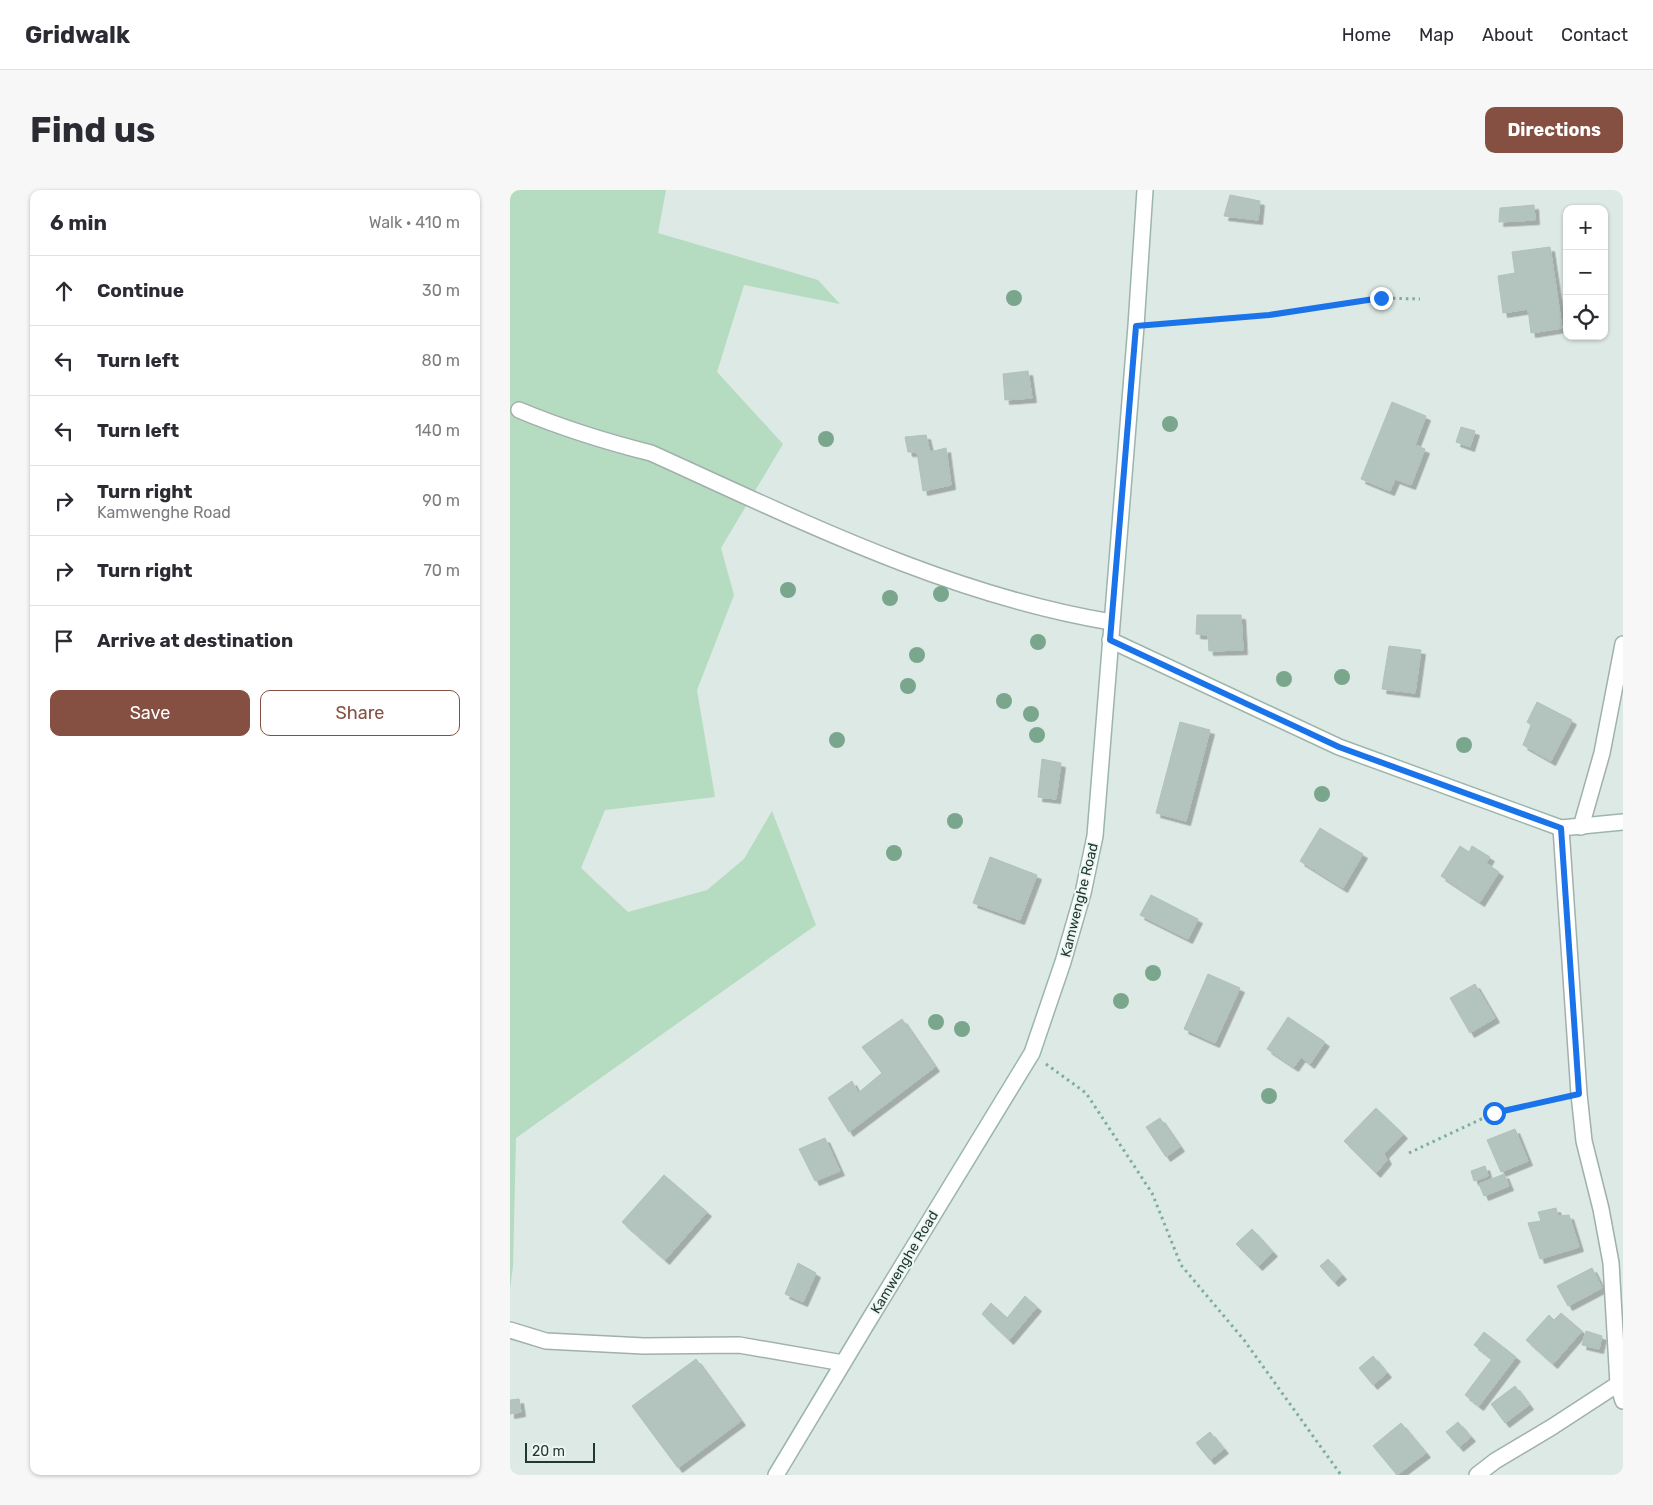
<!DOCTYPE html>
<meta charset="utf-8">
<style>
:root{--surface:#fff;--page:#f7f7f7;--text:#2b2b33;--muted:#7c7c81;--line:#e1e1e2;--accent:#854f41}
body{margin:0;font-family:Rubik,sans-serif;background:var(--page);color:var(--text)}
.controls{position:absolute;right:15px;top:15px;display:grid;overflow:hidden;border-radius:10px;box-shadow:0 1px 4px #0004}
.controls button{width:45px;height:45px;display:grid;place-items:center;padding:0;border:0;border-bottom:1px solid var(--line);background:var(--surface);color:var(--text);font:25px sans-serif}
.scale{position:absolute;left:15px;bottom:12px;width:70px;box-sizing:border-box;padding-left:5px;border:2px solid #1f3832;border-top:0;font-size:14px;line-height:18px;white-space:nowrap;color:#1f3832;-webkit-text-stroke:4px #edf6f2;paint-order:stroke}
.stop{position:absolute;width:15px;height:15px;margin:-11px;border:4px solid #1a73e8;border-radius:50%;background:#fff}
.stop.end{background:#1a73e8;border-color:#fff;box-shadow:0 1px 5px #0008}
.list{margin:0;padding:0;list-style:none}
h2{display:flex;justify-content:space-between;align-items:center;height:65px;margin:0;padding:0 20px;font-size:21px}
h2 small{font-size:16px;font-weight:400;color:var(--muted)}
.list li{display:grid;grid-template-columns:32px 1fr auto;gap:15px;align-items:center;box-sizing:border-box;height:70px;padding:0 20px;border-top:1px solid var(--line)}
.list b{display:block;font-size:19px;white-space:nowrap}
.list p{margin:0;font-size:16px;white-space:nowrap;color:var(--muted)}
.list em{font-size:16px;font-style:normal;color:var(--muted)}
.actions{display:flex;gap:10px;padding:15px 20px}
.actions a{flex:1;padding:11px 0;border:1px solid var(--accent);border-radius:10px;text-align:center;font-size:18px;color:var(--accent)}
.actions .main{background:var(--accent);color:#fff}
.icon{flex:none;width:28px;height:28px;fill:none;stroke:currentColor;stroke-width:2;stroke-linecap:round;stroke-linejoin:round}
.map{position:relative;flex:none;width:1113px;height:1285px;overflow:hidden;border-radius:10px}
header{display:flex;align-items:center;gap:30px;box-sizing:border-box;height:70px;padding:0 25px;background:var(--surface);border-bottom:1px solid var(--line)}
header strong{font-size:24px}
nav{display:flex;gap:28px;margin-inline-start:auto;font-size:18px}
.intro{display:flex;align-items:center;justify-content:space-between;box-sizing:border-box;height:120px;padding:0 30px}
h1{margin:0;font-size:35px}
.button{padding:12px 22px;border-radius:10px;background:var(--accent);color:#fff;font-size:18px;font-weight:700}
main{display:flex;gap:30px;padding:0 30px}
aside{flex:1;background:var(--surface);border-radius:10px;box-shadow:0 1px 4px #0004}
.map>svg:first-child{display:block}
.green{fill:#b5dbc0}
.building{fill:#b2c4bd;stroke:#b0c2bb;filter:url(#shadow)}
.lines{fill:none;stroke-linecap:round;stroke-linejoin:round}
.street-casing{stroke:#a0b0ab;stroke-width:18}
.secondary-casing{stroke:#9cb5ac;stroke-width:18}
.path{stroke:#7dad9e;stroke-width:3;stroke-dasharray:2.5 4;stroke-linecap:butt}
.street{stroke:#fff;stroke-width:15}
.secondary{stroke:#fff;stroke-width:15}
.tree{fill:#7aa68d}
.route{stroke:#1a73e8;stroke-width:6}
.labels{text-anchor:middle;stroke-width:4;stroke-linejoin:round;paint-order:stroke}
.street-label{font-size:14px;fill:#1f3832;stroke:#edf6f2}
</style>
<header>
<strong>Gridwalk</strong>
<nav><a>Home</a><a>Map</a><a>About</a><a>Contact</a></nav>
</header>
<div class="intro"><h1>Find us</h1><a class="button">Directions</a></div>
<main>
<aside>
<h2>6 min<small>Walk · 410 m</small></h2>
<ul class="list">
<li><svg class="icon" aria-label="ahead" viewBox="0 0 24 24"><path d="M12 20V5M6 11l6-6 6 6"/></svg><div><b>Continue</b></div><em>30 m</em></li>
<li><svg class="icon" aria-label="left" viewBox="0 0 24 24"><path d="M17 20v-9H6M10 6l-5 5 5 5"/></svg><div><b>Turn left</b></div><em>80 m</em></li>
<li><svg class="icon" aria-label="left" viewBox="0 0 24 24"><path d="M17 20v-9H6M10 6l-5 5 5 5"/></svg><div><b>Turn left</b></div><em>140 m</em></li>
<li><svg class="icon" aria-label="right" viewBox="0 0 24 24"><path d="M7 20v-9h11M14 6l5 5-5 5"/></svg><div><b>Turn right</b><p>Kamwenghe Road</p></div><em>90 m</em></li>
<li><svg class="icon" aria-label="right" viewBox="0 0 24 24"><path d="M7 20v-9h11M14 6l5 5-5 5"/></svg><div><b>Turn right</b></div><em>70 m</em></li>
<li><svg class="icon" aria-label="arrive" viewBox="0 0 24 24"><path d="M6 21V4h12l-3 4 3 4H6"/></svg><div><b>Arrive at destination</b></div></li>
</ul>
<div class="actions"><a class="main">Save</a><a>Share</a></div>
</aside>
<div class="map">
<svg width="1113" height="1285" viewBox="0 0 1113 1285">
<defs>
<filter id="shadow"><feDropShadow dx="4.5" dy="4.5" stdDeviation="0" flood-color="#0004"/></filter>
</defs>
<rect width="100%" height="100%" fill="#dde9e4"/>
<path class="green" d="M0 0H156L148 43 308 90 330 114 234 95 207 182 273 254 211 358 224 405 187 500 205 607 95 620 71 678 118 722 197 700 234 669 262 621 306 735 6 948 3 1076 0 1099Z"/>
<path class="building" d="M720 5 750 11 748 30 714 26Z
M1024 15 1025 30 989 32 990 18Z
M1040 57 1052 138 1021 143 1018 119 993 123 988 86 1005 83 1002 62Z
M518 181 522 208 495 210 493 184Z
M882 212 916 226 905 255 915 259 901 295 885 289 880 301 851 289Z
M951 237 965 241 960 257 946 252Z
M416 245 420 262 436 258 441 295 413 301 407 262H398L395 247Z
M687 425H731L733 460 699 461 698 445 686 444Z
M879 456 911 460 905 503 872 499Z
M1027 512 1062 530 1041 571 1013 555 1021 535 1017 532Z
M670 532 700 540 676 631 646 623Z
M532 569 551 573 546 609 528 607Z
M810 638 853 664 833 698 790 671Z
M950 656 959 662 962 656 980 667 976 673 989 682 970 712 931 686Z
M480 667 527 685 510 730 463 713Z
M641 705 688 729 678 749 630 725Z
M698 784 730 798 705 853 674 839Z
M965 794 985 828 960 843 940 808Z
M778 827 815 852 800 874 791 867 784 877 757 859Z
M392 829 425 877 339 942 318 908 342 891 348 903 372 883 352 857Z
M866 918 893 944 874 964 877 970 866 983 834 951Z
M650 928 670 957 656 967 636 937Z
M1005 939 1018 971 991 982 977 950Z
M315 948 330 981 305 991 289 959Z
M975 976 978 986 964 991 961 981Z
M994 984 999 996 974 1006 969 994Z
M154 985 197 1022 155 1070 112 1032Z
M1046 1018 1048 1026 1059 1025 1069 1057 1030 1069 1018 1033 1031 1031 1028 1022Z
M742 1039 763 1062 748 1076 726 1054Z
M818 1069 832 1085 824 1092 810 1076Z
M288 1073 306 1083 293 1112 275 1104Z
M1082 1078 1092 1098 1058 1116 1047 1096Z
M515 1106 527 1117 499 1150 472 1124 481 1113 497 1128Z
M1051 1123 1072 1141 1043 1174 1016 1150 1039 1125 1044 1130Z
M1076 1141 1092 1146 1089 1159 1072 1155Z
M974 1142 1006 1167 969 1216 955 1205 982 1169 964 1155Z
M863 1166 877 1183 863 1195 849 1178Z
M186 1169 231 1231 168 1278 122 1216Z
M1005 1196 1019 1215 995 1233 981 1214Z
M9 1209 11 1222 0 1224V1210Z
M948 1232 961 1247 949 1257 936 1242Z
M891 1233 916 1263 887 1285 863 1256Z
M700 1242 714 1259 700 1270 686 1253Z"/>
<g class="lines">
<g class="street-casing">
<path id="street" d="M9 220C52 238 97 252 141 263 289 330 439 405 601 432
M1071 637 1092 563 1113 454
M1051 638 1069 904 1074 951 1091 1019 1101 1073 1108 1194 1113 1211
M0 1140 36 1151 134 1156 229 1155 333 1173
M967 1285 985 1271 1042 1237 1108 1194"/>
</g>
<g class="secondary-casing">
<path id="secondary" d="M600 450 829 557 1051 638 1113 632
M266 1285 356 1135 522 863 553 772 573 703 585 646 626 136 635 0"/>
</g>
<path class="path" d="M644 134 759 125 871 108 910 109
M536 874 576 903 642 1003 671 1075 734 1150 831 1285
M899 963 984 923 1051 907"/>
<use href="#street" class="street"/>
<use href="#secondary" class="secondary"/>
</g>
<g class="tree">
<circle cx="504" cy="108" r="8"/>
<circle cx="660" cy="234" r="8"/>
<circle cx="316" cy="249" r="8"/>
<circle cx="278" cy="400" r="8"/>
<circle cx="431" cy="404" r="8"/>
<circle cx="380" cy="408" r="8"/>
<circle cx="528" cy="452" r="8"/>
<circle cx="407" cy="465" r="8"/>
<circle cx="832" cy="487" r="8"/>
<circle cx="774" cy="489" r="8"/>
<circle cx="398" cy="496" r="8"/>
<circle cx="494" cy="511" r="8"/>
<circle cx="521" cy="524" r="8"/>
<circle cx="527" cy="545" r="8"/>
<circle cx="327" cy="550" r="8"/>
<circle cx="954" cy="555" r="8"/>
<circle cx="812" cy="604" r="8"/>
<circle cx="445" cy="631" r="8"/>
<circle cx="384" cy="663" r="8"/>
<circle cx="643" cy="783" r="8"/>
<circle cx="611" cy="811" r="8"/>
<circle cx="426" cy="832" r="8"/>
<circle cx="452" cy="839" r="8"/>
<circle cx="759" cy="906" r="8"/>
</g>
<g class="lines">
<path class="route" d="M871 108 759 125 626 136 600 450 829 557 1051 638 1069 904 984 923"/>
</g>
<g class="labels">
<g class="street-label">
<text transform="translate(569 710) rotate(-76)" y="5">Kamwenghe Road</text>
<text transform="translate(394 1072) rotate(-59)" y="5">Kamwenghe Road</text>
</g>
</g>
</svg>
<div class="controls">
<button>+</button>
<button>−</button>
<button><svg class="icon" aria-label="locate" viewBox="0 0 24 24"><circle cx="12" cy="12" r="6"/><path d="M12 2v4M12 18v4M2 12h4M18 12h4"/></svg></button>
</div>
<div class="scale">20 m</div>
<div class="stop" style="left:984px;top:923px"></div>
<div class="stop end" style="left:871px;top:108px"></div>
</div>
</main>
